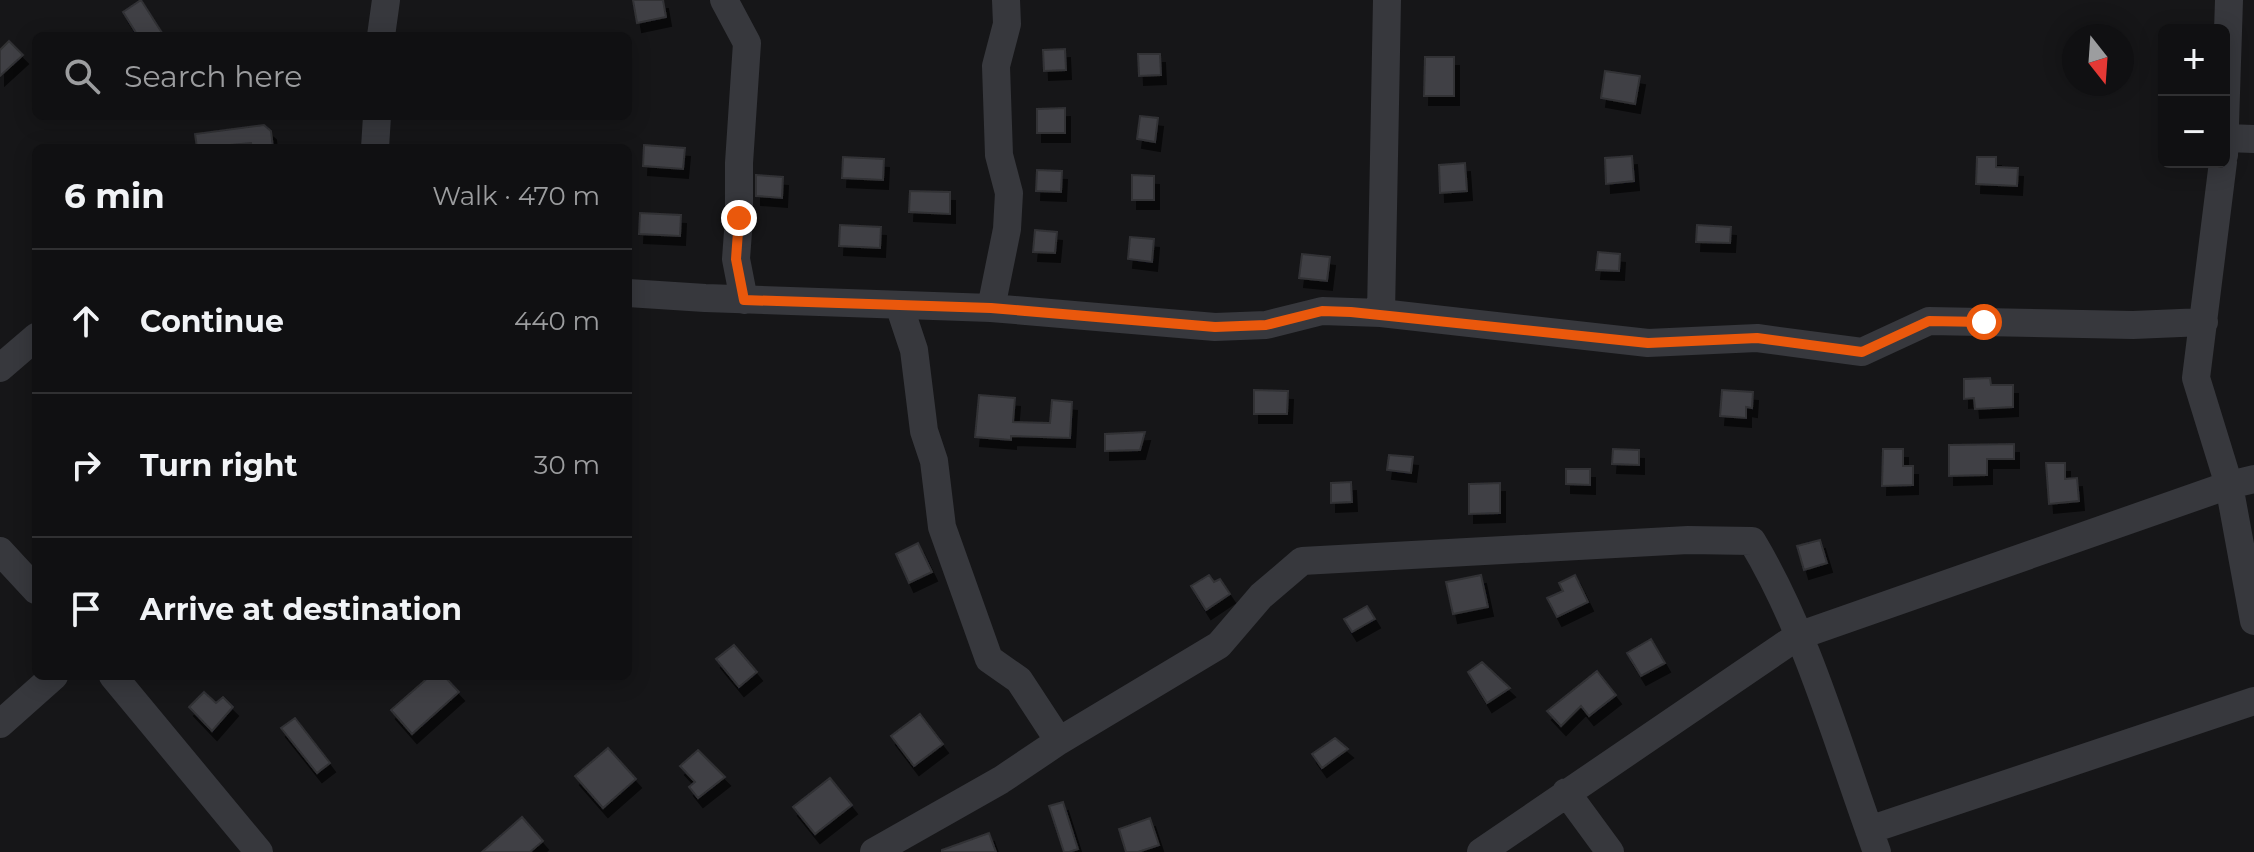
<!DOCTYPE html>
<meta charset="utf-8">
<style>
:root{--surface:#101012;--page:#19191b;--text:#f1f3f6;--muted:#9c9d9f;--line:#303032}
body{margin:0;font-family:Montserrat,sans-serif;background:var(--page);color:var(--text)}
.controls{position:absolute;right:24px;top:24px;display:grid;overflow:hidden;border-radius:12px;box-shadow:0 4px 20px #0003}
.controls button{width:72px;height:72px;display:grid;place-items:center;padding:0;border:0;border-bottom:2px solid var(--line);background:var(--surface);color:var(--text);font:40px sans-serif}
.compass{position:absolute;left:2062px;top:24px;width:72px;height:72px;border-radius:50%;background:var(--surface);box-shadow:0 4px 20px #0003;rotate:163deg}
.stop{position:absolute;width:24px;height:24px;margin:-18px;border:6px solid #ea580c;border-radius:50%;background:#fff}
.stop.end{background:#ea580c;border-color:#fff;box-shadow:0 2px 8px #0008}
.list{margin:0;padding:0;list-style:none}
h2{display:flex;justify-content:space-between;align-items:center;height:104px;margin:0;padding:0 32px;font-size:34px}
h2 small{font-size:26px;font-weight:400;color:var(--muted)}
.list li{display:grid;grid-template-columns:52px 1fr auto;gap:24px;align-items:center;box-sizing:border-box;height:144px;padding:0 32px;border-top:2px solid var(--line)}
.list b{display:block;font-size:30px;white-space:nowrap}
.list em{font-size:26px;font-style:normal;color:var(--muted)}
.icon{flex:none;width:44px;height:44px;fill:none;stroke:currentColor;stroke-width:2;stroke-linecap:round;stroke-linejoin:round}
.map{position:relative;flex:none;width:2254px;height:852px;overflow:hidden}
.search{position:absolute;background:var(--surface);box-shadow:0 4px 20px #0003;left:32px;top:32px;width:600px;height:88px;display:flex;align-items:center;gap:20px;box-sizing:border-box;padding:0 28px;border-radius:12px;color:var(--muted);font-size:30px}
.panel{position:absolute;background:var(--surface);box-shadow:0 4px 20px #0003;left:32px;top:144px;width:600px;height:536px;border-radius:12px}
.map>svg:first-child{display:block}
.building{fill:#404145;stroke:#303034;stroke-width:2;filter:url(#shadow)}
.lines{fill:none;stroke-linecap:round;stroke-linejoin:round}
.minor{stroke:#37383d;stroke-width:28}
.route{stroke:#ea580c;stroke-width:10}
</style>
<div class="map">
<svg width="2254" height="852" viewBox="0 0 2254 852">
<defs>
<filter id="shadow"><feDropShadow dx="5" dy="9" stdDeviation="0" flood-color="#0009"/></filter>
</defs>
<rect width="100%" height="100%" fill="#161618"/>
<path class="building" d="M141 0 164 36H138L123 12Z
M633 0H663L666 17 637 23Z
M9 41 23 55 0 76V50Z
M1065 49 1066 70 1044 71 1043 50Z
M1138 54H1160L1161 75 1139 76Z
M1425 57H1454V96H1424Z
M1605 71 1640 76 1635 104 1601 98Z
M1065 108V133H1037V109Z
M1140 116 1158 118 1155 142 1137 139Z
M264 125 271 131 273 148H252L251 143 197 148 195 134Z
M644 145 685 148 683 169 643 166Z
M1632 156 1634 181 1606 184 1605 158Z
M843 157 884 159 883 180 842 178Z
M1977 157H1996V167L2018 168 2017 186 1976 184Z
M1465 163 1467 191 1440 193 1439 165Z
M1037 170 1062 171 1061 192 1036 191Z
M756 175 783 177 782 198 756 196Z
M1132 175 1154 176V200H1132Z
M910 191 950 192V214L909 212Z
M640 213 681 215 680 236 639 234Z
M840 225 881 227 880 248 839 246Z
M1697 225 1731 227 1730 243 1696 242Z
M1035 230 1057 232 1055 253 1033 252Z
M1130 237 1154 239 1152 262 1128 259Z
M1598 252 1620 254 1619 271 1596 270Z
M1302 254 1330 257 1327 281 1299 278Z
M1990 378 1991 385H2013V407L1975 409 1974 398 1964 399V379Z
M1254 390 1288 391 1287 414H1254Z
M1722 390 1753 392 1752 408 1746 407V418L1720 416Z
M979 395 1015 398 1013 422 1050 423 1052 400 1072 402 1070 438 1011 436V440L975 437Z
M1145 432 1140 450 1105 451V434Z
M2014 444V459H1987V475L1949 476V445Z
M1613 449 1639 450V465L1612 464Z
M1883 449H1903V466H1913V485L1882 486Z
M1389 455 1413 457 1411 473 1387 470Z
M2046 463H2065V479L2077 478 2079 501 2049 504Z
M1566 469H1590V485L1566 484Z
M1351 482 1352 502 1331 503V483Z
M1500 483V513L1469 514V484Z
M1820 540 1827 563 1804 570 1797 546Z
M918 543 932 572 909 583 896 554Z
M1209 575 1214 582 1220 579 1230 594 1206 610 1191 586Z
M1481 575 1488 607 1453 614 1446 582Z
M1575 575 1588 602 1557 617 1547 598 1563 591 1559 583Z
M1367 606 1375 619 1352 632 1344 619Z
M1651 639 1665 663 1641 676 1627 653Z
M734 645 757 672 739 687 716 659Z
M1482 662 1510 688 1487 703 1468 672Z
M1597 671 1616 695 1589 716 1581 706 1561 726 1547 711Z
M430 676H444L459 692 412 734 391 710Z
M204 692 216 703 223 697 233 707 212 731 189 707Z
M920 714 943 744 914 766 891 736Z
M295 718 330 763 317 773 281 728Z
M1335 738 1348 749 1322 768 1312 754Z
M608 748 636 779 603 808 575 776Z
M698 750 725 777 698 798 689 787 695 782 680 766Z
M830 778 852 805 815 834 793 807Z
M1063 802 1078 849 1069 852H1064L1049 806Z
M522 817 543 841 530 852H482Z
M1150 818 1159 845 1138 852H1126L1119 829Z
M989 833 996 852H942V850Z"/>
<g class="lines">
<path class="minor" d="M724 0 747 43 739 163V218L736 259 744 300
M381 36 386 0
M2226 138 2254 139
M375 148 377 116
M2224 155 2229 0
M2223 162 2196 378 2229 485 2254 621
M628 293 705 298 991 308 1215 327 1266 325 1322 311 1381 313 1648 343 1757 338 1862 352 1929 321 2133 325 2204 322
M899 305 914 350 924 431 934 461 942 527 989 659 1019 680 1059 741
M991 308 1007 229 1009 193 999 155 996 66 1007 24 1006 0
M1381 313 1387 0
M0 368 36 337
M0 551 36 590
M113 676 259 852
M0 724 54 676
M1566 792 1610 852
M1869 830 2254 701
M874 852 1001 780 1059 741 1219 645 1261 596 1302 561 1688 540 1752 541C1808 634 1839 749 1877 852
M1481 852 1798 636 2229 485 2254 479"/>
</g>
<g class="lines">
<path class="route" d="M739 218 736 259 744 300 991 308 1215 327 1266 325 1322 311 1351 312 1648 343 1757 338 1862 352 1929 321 1984 322"/>
</g>
</svg>
<div class="controls">
<button>+</button>
<button>−</button>
</div>
<svg class="compass" viewBox="-18 -18 36 36"><path d="M0-13l5 13h-10z" fill="#e53935"/><path d="M0 13l5-13h-10z" fill="#9c9d9f"/></svg>
<div class="stop" style="left:1984px;top:322px"></div>
<div class="stop end" style="left:739px;top:218px"></div>
<div class="search"><svg class="icon" aria-label="search" viewBox="0 0 24 24"><circle cx="10" cy="10" r="6"/><path d="M15 15l6 6"/></svg>Search here</div>
<section class="panel">
<h2>6 min<small>Walk · 470 m</small></h2>
<ul class="list">
<li><svg class="icon" aria-label="ahead" viewBox="0 0 24 24"><path d="M12 20V5M6 11l6-6 6 6"/></svg><div><b>Continue</b></div><em>440 m</em></li>
<li><svg class="icon" aria-label="right" viewBox="0 0 24 24"><path d="M7 20v-9h11M14 6l5 5-5 5"/></svg><div><b>Turn right</b></div><em>30 m</em></li>
<li><svg class="icon" aria-label="arrive" viewBox="0 0 24 24"><path d="M6 21V4h12l-3 4 3 4H6"/></svg><div><b>Arrive at destination</b></div></li>
</ul>
</section>
</div>
